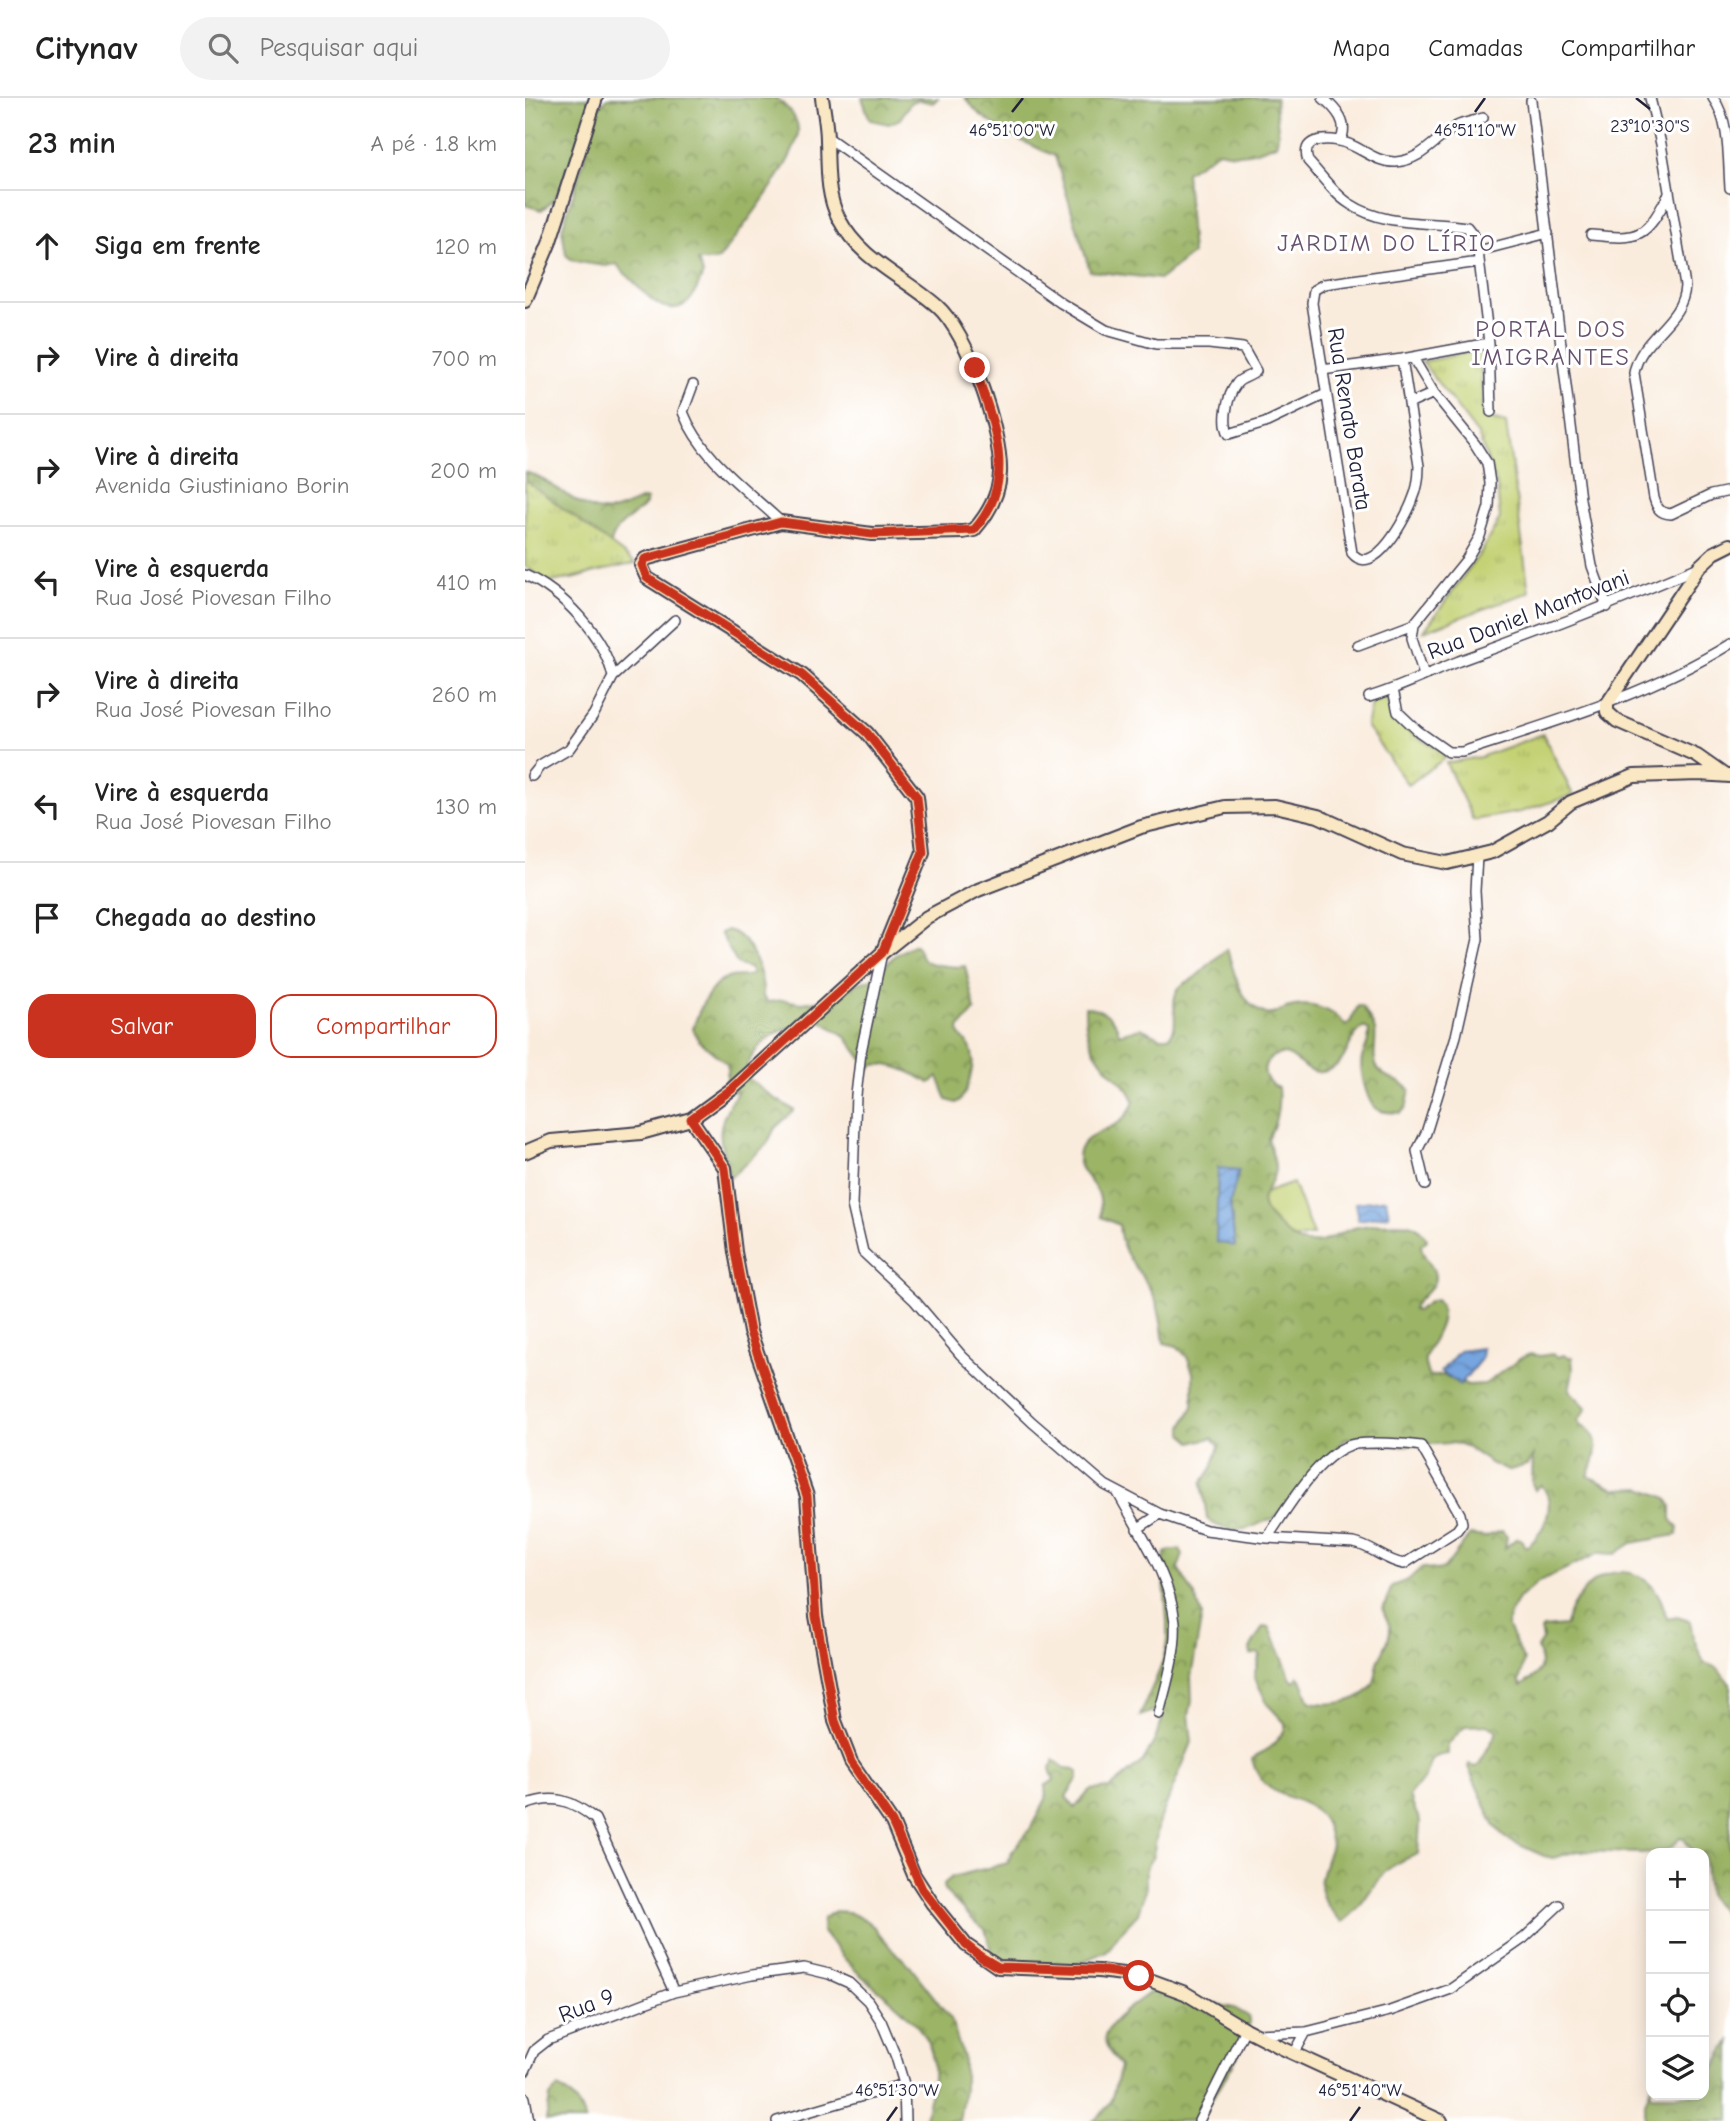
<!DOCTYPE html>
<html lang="pt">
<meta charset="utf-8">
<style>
:root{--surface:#fff;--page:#f2f2f2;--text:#222;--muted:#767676;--line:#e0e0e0;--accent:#c8321e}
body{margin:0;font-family:"Comic Neue",sans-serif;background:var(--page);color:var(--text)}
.controls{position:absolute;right:21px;bottom:21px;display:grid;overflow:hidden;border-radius:14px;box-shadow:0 4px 18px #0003}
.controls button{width:63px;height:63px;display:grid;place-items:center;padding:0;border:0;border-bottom:2px solid var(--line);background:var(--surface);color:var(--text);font:35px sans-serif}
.stop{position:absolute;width:21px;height:21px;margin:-16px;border:5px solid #c8321e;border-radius:50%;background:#fff}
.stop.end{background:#c8321e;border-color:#fff;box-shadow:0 2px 7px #0008}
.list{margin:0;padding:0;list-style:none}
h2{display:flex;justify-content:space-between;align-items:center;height:91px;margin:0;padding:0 28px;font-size:30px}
h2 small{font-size:23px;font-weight:400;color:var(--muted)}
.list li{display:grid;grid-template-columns:46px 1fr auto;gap:21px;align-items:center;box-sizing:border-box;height:112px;padding:0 28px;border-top:2px solid var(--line)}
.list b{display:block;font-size:26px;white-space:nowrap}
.list p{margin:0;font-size:23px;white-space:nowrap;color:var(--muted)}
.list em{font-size:23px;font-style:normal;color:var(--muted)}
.actions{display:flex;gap:14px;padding:21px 28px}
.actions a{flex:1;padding:16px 0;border:2px solid var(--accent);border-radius:21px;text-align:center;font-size:24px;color:var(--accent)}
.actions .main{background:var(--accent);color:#fff}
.icon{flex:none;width:38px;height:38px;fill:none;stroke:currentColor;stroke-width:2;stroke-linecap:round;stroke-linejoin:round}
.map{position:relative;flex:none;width:1205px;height:2023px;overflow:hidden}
header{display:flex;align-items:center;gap:42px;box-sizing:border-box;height:98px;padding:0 35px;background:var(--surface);border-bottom:2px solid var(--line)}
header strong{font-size:33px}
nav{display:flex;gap:38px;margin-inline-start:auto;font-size:24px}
.search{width:490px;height:63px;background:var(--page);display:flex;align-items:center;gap:18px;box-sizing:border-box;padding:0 24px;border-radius:38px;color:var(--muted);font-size:26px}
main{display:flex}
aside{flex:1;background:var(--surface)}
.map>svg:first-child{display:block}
.grass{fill:#c4d274;stroke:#737a58;stroke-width:2}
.forest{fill:url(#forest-crowns);stroke:#5e6b50;stroke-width:2;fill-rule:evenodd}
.park{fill:url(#park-tufts);stroke:#737a58;stroke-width:2}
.water{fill:url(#water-waves);stroke:#4c648d;stroke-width:2}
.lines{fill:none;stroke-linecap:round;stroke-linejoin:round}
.street-casing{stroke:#424053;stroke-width:12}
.secondary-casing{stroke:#424053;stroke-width:16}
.street{stroke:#fff;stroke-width:9}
.secondary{stroke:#fae7c3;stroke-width:12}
.route{stroke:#c8321e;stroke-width:9}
.ticks{fill:none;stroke:#22223b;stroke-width:2.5}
.labels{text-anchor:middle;stroke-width:6;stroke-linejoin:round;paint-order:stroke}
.street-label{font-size:23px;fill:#22223b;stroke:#fff}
.neighbourhood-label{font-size:24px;letter-spacing:2px;fill:#67526e;stroke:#fff}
.ticks-label{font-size:18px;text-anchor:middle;fill:#22223b;stroke:#fff;stroke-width:6;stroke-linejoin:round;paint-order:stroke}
</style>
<header>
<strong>Citynav</strong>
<div class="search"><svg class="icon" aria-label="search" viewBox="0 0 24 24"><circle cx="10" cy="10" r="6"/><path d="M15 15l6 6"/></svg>Pesquisar aqui</div>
<nav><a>Mapa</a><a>Camadas</a><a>Compartilhar</a></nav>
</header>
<main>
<aside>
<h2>23 min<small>A pé · 1.8 km</small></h2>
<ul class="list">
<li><svg class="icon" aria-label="ahead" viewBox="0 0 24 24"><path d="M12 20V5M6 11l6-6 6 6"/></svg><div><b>Siga em frente</b></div><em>120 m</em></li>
<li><svg class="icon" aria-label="right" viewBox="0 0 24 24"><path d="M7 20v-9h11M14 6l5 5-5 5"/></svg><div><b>Vire à direita</b></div><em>700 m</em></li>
<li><svg class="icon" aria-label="right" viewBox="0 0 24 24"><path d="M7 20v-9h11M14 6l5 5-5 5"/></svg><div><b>Vire à direita</b><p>Avenida Giustiniano Borin</p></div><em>200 m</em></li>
<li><svg class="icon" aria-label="left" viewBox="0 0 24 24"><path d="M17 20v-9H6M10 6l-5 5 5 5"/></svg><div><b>Vire à esquerda</b><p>Rua José Piovesan Filho</p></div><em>410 m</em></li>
<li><svg class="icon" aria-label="right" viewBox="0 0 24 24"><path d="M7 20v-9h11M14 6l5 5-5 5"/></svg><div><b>Vire à direita</b><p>Rua José Piovesan Filho</p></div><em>260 m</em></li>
<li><svg class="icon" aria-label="left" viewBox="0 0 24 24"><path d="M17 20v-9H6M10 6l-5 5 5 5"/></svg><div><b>Vire à esquerda</b><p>Rua José Piovesan Filho</p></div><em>130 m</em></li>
<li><svg class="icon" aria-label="arrive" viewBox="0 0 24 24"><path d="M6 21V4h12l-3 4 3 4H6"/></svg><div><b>Chegada ao destino</b></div></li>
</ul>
<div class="actions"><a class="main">Salvar</a><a>Compartilhar</a></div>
</aside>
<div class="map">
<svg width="1205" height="2023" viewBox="0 0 1205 2023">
<defs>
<pattern id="forest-crowns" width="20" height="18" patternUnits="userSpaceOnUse" patternTransform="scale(1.75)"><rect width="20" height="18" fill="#9bb466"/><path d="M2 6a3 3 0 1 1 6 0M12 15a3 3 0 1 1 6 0" fill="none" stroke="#7e9255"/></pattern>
<pattern id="park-tufts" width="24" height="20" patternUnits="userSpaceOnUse" patternTransform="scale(1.75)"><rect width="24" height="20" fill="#c4d274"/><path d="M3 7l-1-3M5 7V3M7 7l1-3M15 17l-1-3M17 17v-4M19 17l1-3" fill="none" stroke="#a8b465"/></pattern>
<pattern id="water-waves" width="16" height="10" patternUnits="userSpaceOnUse" patternTransform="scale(1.75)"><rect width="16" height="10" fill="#76a5df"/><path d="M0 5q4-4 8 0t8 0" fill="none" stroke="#6086b6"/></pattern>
</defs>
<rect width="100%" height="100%" fill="#fff"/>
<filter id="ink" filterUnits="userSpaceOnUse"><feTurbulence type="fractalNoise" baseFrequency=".0143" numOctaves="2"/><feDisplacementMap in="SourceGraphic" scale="14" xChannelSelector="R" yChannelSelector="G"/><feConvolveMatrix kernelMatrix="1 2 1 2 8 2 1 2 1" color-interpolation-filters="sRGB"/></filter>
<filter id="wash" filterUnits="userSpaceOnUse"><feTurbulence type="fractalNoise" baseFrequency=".00686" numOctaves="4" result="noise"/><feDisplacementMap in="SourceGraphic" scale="28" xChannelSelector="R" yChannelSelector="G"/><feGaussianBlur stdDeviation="1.57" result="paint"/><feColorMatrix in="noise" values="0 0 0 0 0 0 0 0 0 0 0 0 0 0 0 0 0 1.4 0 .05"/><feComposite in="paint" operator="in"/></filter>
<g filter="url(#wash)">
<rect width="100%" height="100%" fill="#faecdd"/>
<path class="grass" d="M768 1085 788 1137 751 1145 734 1097Z"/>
<path class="forest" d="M0 0H73L75 8 82 0H252C261 9 272 17 273 31 276 58 212 136 195 160L190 163H173L178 176C174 185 170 199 162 205 138 223 117 191 103 178 97 173 95 172 92 166L81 168 59 165 47 162 41 157 37 131 61 56 66 32C48 55 40 99 16 112L0 107Z
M337 0H413L408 5 394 2 386 4 375 21 364 26 345 22Z
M440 0H751C748 16 757 31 751 46 730 54 716 60 694 53L661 74 667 156 635 181 565 173 530 58 486 38 454 16Z
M0 374C28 381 59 418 86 413 96 411 108 405 118 401L122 402C118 414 101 420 92 432 83 443 87 453 82 462 70 480 35 487 16 477 11 473 5 466 0 462Z
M202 832C225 837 239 877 238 899L243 904 258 902 277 905 303 901 319 890 350 880 369 858 388 847H391C394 852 396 860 400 863 406 867 433 870 440 868L450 912 434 930 435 937C439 942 444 946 446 951 451 964 443 999 431 1005L422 1002 413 979 405 985C390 976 366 964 348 967L345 971 320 938 296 923C260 931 240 931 222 967L224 981 249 1000 269 1012 268 1014 250 1030 242 1046 205 1080C194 1039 188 1030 213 993L200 994 203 972 202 966 174 943 168 931C173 914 185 883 206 879 214 877 220 880 227 876L225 870 213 867 195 835Z
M702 851C709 873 715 908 741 916 748 918 755 913 761 910 783 903 808 910 821 928L825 924 833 908H837C841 915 848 924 850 932 852 944 846 960 853 971 860 982 877 981 885 992L881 1010 876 1015C869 1014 860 1015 853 1012 842 1007 834 971 837 960 840 950 845 943 844 932L839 929C820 940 827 964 801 973 778 980 772 954 756 956 736 959 733 981 753 990 755 1009 752 1024 743 1041 745 1050 751 1063 750 1072 748 1092 725 1099 746 1120 756 1130 766 1143 780 1145 797 1148 811 1136 826 1131 837 1127 880 1122 890 1128 894 1130 898 1136 901 1139L902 1142 896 1147C896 1160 910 1167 910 1179 910 1193 890 1199 888 1212L891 1213 906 1203 911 1202C928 1219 904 1243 900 1261 899 1266 902 1274 904 1279L918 1277 943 1287 960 1286 996 1260 1005 1256 1015 1258 1027 1256 1032 1259 1038 1257 1047 1260 1048 1273 1044 1292 1062 1310 1053 1323 1056 1328C1079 1336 1071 1361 1063 1378L1090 1391 1117 1390 1142 1400 1146 1408V1421L1153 1430 1152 1437 1107 1445 1090 1456 1074 1455 1013 1484 993 1501 985 1515 982 1527 999 1563 994 1584 996 1588C1014 1577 1021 1571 1012 1550L1018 1541 1016 1532 1018 1530 1041 1528C1043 1513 1049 1505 1058 1494 1079 1466 1119 1467 1135 1500 1138 1506 1140 1514 1142 1521L1152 1519 1165 1523 1168 1539 1179 1565 1192 1569 1205 1586V1832H1203L1199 1815 1183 1798 1179 1755H1169L1158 1740 1155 1739 1149 1748 1140 1753 1116 1755 1053 1753 1028 1760 1019 1758 981 1741 969 1727 943 1669 944 1666 949 1669 953 1668 971 1636V1632L962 1627 940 1628 923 1646V1656C899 1659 908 1666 898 1682 894 1689 887 1691 884 1699L895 1723 893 1756C882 1760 871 1765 862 1772 845 1788 838 1811 817 1824 786 1794 794 1784 806 1747 804 1737 802 1724 794 1716 773 1693 738 1705 727 1661L746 1649 760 1632V1625L743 1607 729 1578 735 1557 733 1555 726 1557 725 1551 738 1529 745 1530 766 1581 769 1584 773 1578 776 1581 785 1604C805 1608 840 1605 849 1584 852 1577 851 1569 854 1562 858 1552 865 1543 865 1531 865 1525 859 1518 858 1511L867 1488 883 1482 897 1469 910 1472 919 1471 945 1437 960 1439 977 1433 982 1439 980 1450 992 1440 997 1442 999 1448H1003C1019 1434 1033 1405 1016 1387L1010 1392 1007 1385 1008 1358 1002 1367 982 1373 965 1365 943 1350 929 1345 866 1348 821 1340 748 1422C739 1422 735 1426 727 1429 713 1435 693 1431 682 1421L677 1385 687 1370 694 1348 688 1340 667 1344 658 1336V1328L668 1308V1275L662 1259 652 1248 639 1245C637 1230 636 1215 630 1201 617 1170 596 1162 594 1127L576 1119C576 1112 576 1104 574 1097 569 1084 553 1074 553 1059 553 1039 580 1033 593 1025 601 1020 605 1013 609 1004 606 992 599 987 590 978 569 958 559 938 560 909 575 909 592 920 594 936L616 930 635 939H643C657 928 644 907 652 893 655 886 663 884 669 880 681 871 690 859 702 851ZM693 1070 708 1095 705 1105 710 1147 692 1144Z
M646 1452H655L658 1457 653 1470 670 1498 677 1517 666 1579 667 1603 664 1617 667 1644 634 1724 628 1758 621 1770V1789L613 1816 593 1837 584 1852 552 1866 527 1868 497 1866 480 1862 467 1855 460 1831 451 1825 420 1793 419 1786 427 1779 483 1765 486 1755 505 1731 521 1701 520 1688 529 1682 525 1671 529 1662 540 1670 550 1671 553 1674V1680L541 1699 550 1710 565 1692 585 1690 618 1663 630 1642 637 1622V1610L615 1618C624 1593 640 1569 642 1542 644 1512 636 1484 640 1455Z
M310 1813 323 1814 339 1821 349 1829 369 1854 381 1863 426 1921 439 1963V1991L434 2023H399C403 2004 410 1984 408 1964 405 1924 355 1896 329 1871 317 1859 307 1845 297 1833L298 1820Z
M634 1888 680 1904 709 1910 723 1918C732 1939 684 2003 673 2023H568C592 2003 586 1996 595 1969 590 1961 582 1952 580 1944 575 1926 621 1898 634 1888Z
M1205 1943V2023H1120V2004L1126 1988V1997H1179V1968L1188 1972Z
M33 1989C48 1997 54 2007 61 2023H21L25 1999Z"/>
<path class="park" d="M955 252 958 319 981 325 1004 494 899 533 956 454 975 420 972 388 953 337 897 264Z
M0 382 111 465 24 485 0 468Z
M858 599 874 620 896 641 924 657 883 687 841 628 846 606Z
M1018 636 1048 697 995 714 948 722 921 665 955 659Z"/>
<path class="water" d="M693 1070 714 1072 705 1105 710 1148 691 1144Z
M861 1101 864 1117 833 1122 830 1105Z
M957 1250 956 1261 935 1287 916 1273 934 1253Z"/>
</g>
<g filter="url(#ink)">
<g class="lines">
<g class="street-casing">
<path id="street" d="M798 0C811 11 825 26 815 43
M1125 0 1136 46 1160 188C1158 225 1115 239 1109 275L1129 400C1132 410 1134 415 1146 416L1186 397 1205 393
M1188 0C1205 23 1203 61 1205 90
M1006 3 1055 401 1067 468 1082 509
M958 20C950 23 939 24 932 28 910 40 898 62 871 64 849 65 833 46 814 43 798 40 775 41 783 63 796 77 809 96 825 106 860 129 903 123 942 129L949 138 953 153 964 245 966 314
M302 39 536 205 581 232 631 246H684L718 250 731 273C726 279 717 279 712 285 702 298 697 323 704 336L740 325 801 296
M1066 137C1116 142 1120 140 1144 96
M953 153 1023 135
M877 261 894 368C894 380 893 390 888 401 882 418 849 482 827 455L787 205 789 192 799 186 954 164
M797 272 877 261 964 245
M168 287 158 314C176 360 221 391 256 424
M884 306 909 295
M0 477C38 494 79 538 88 579
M889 526 887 540 899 577
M833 547 889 526 941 462 955 438 964 409 965 385 962 365 950 346 909 295 888 260
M868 592 873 614 893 633 923 654H937C1028 624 1123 597 1205 546
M844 599C875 590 904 575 934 563 1015 534 1095 503 1174 469
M7 678 15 668 44 651 69 616 88 579 150 522
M357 855 336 954 331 997 327 1107 338 1154 390 1203 436 1257 507 1324 580 1387 635 1416 681 1432 742 1440 829 1445C848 1449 860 1463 879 1466L932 1432 937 1425 935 1416 896 1348C878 1345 848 1344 830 1346 795 1352 761 1413 742 1440
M900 1087 892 1053 901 1035 931 938 953 841 950 793 952 758
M593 1395C615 1436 645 1477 650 1524 652 1554 641 1587 634 1616
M612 1431 635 1416
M0 1707C29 1696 47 1702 70 1721L149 1894 227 1877 279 1870 304 1876 324 1885 343 1903 356 1923 371 1959 379 1986 380 2023
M731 1936 781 1934 865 1913 926 1891 999 1840 1034 1807
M769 1956 781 1934
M0 1973 9 1953 23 1942 149 1894
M0 2000 4 2023
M252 2023 379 1986
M674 2023 720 1931"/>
</g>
<g class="secondary-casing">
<path id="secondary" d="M297 0C299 14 302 28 302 42 303 69 301 96 314 121 336 163 378 178 412 208 443 235 477 334 475 375 474 396 463 416 449 432L438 434 347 436 256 424 120 461 116 467 122 480 277 577 342 635 392 699 398 754 357 855
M0 203 24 146 71 0
M1199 677 1172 658 1092 623 1082 614V606L1174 469 1189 455 1205 447
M166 1021 200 1070 210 1154 225 1234 282 1398 291 1518 310 1623 326 1664 367 1724 389 1777 407 1805 441 1847 473 1869 574 1873 614 1878 660 1895 720 1931 757 1950 916 2023
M0 1054 26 1043 116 1035 166 1021 207 991 357 855 402 819 453 792 616 729 700 709 750 708 793 718 877 756 922 765 967 754 1023 723 1046 704 1109 678 1174 676 1205 678"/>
</g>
<use href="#street" class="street"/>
<use href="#secondary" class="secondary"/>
</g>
</g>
<g class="lines" filter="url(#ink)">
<path class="route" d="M450 270C468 325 494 382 449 432L347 436 256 424 120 461 117 467 122 480 277 577 342 635 392 699 398 754 357 855 207 991 166 1021 200 1070 210 1154 225 1234 282 1398 291 1518 310 1623 326 1664 367 1724 397 1791 441 1847 456 1859 473 1869 574 1872 614 1878"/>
</g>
<path class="ticks" d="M1111 0 1125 11M487 14 498 0M950 14 960 0M362 2023 372 2009M825 2023 835 2009"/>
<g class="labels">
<g class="street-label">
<text transform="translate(825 321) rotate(81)" y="8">Rua Renato Barata</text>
<text transform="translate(1003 516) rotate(-21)" y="8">Rua Daniel Mantovani</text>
<text transform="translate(61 1907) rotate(-21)" y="8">Rua 9</text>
</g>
<g class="neighbourhood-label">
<text x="862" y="153">JARDIM DO LÍRIO</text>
<text x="1026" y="239">PORTAL DOS<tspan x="1026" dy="28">IMIGRANTES</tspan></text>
</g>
</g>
<g class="ticks-label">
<text x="1125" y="34">23°10'30"S</text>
<text x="487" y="38">46°51'00"W</text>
<text x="950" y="38">46°51'10"W</text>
<text x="372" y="1998">46°51'30"W</text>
<text x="835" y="1998">46°51'40"W</text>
</g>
</svg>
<div class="controls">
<button>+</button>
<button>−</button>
<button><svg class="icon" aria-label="locate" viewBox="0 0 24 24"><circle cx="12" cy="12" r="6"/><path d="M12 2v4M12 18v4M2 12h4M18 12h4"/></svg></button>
<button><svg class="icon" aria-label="layers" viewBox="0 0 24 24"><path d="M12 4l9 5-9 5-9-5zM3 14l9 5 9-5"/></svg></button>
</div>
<div class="stop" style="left:614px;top:1878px"></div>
<div class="stop end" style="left:450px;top:270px"></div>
</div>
</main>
